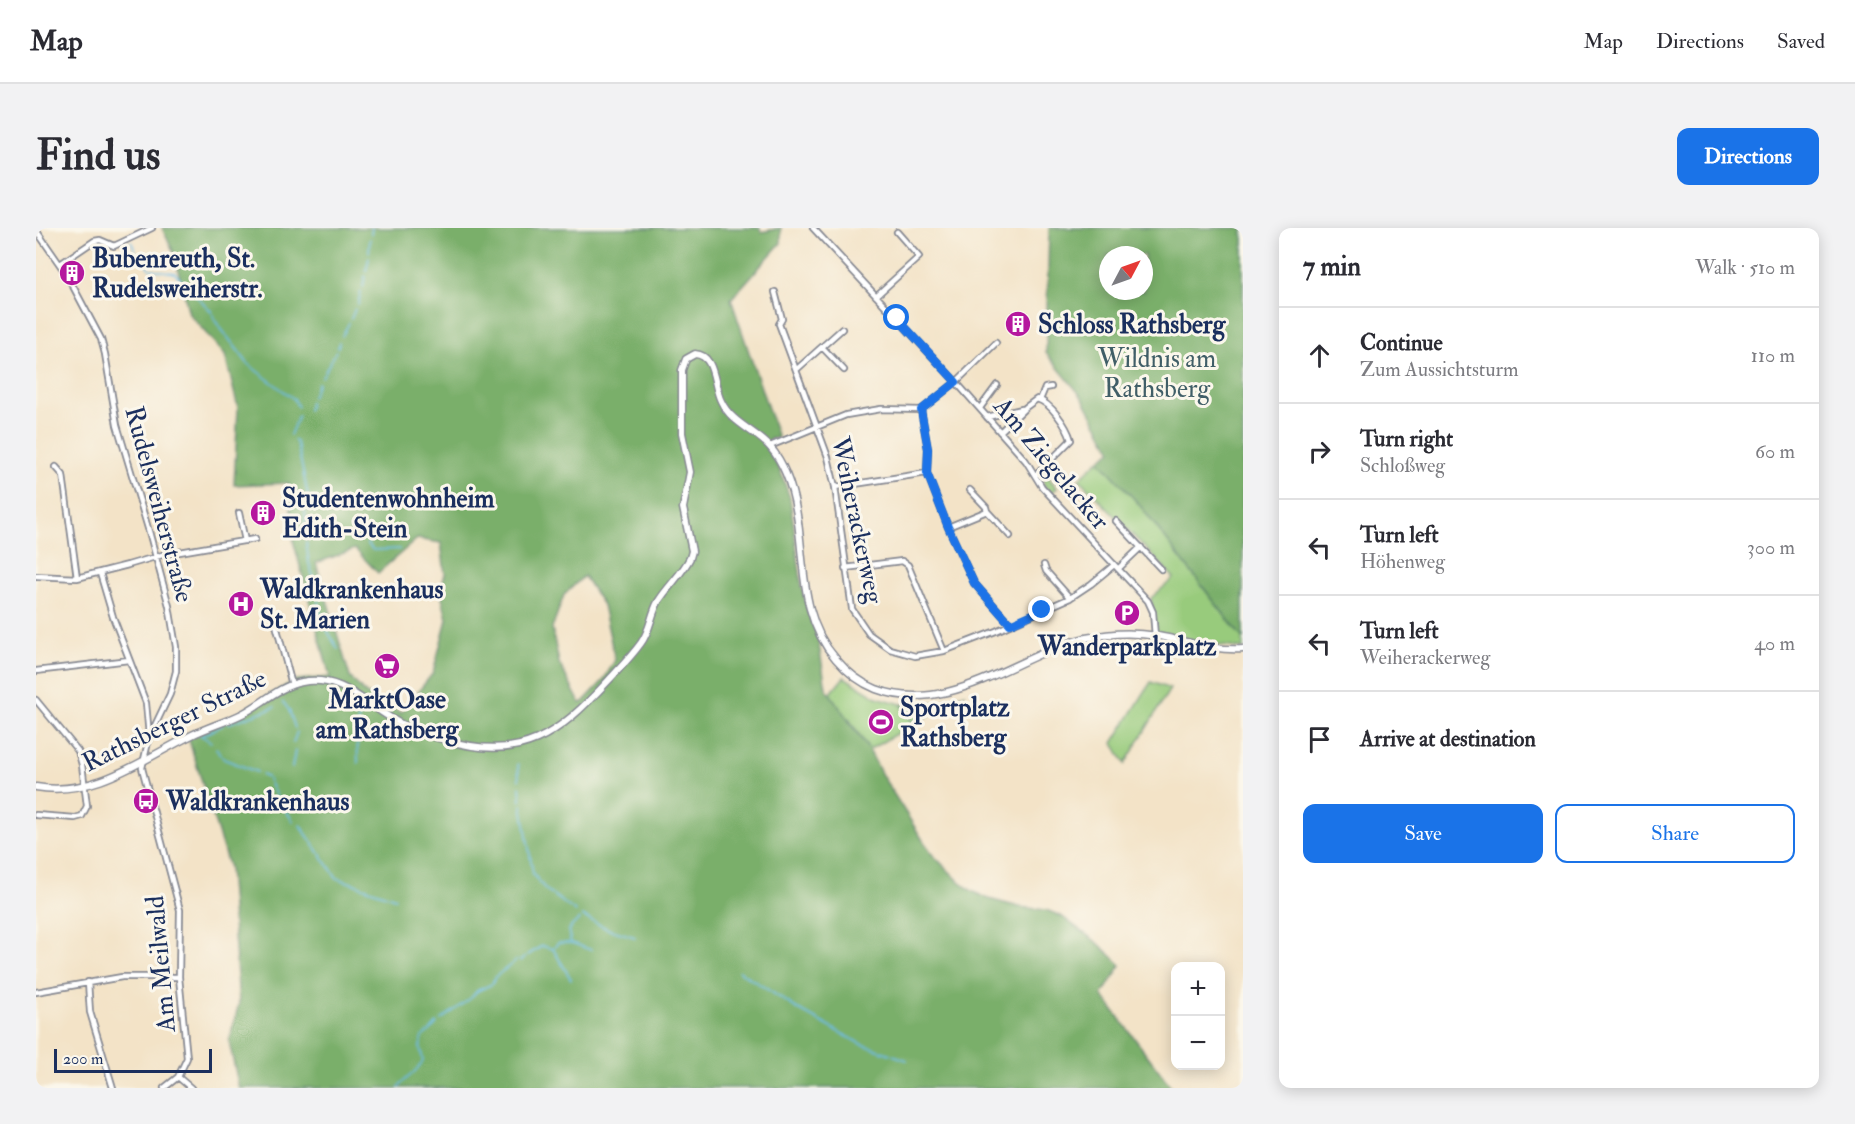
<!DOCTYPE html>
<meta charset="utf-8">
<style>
:root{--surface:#fff;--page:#f2f2f3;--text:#2b2b33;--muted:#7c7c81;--line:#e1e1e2;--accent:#1a73e8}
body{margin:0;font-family:"IM FELL Double Pica",serif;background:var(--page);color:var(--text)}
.controls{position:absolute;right:18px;bottom:18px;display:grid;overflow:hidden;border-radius:12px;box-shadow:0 3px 15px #0003}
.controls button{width:54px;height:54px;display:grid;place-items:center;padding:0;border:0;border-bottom:2px solid var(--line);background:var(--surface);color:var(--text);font:30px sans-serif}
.compass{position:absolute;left:1063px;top:18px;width:54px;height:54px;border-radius:50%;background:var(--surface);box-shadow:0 3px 15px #0003;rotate:49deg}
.scale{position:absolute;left:18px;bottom:15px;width:158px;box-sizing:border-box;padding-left:6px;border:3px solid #1b2f5e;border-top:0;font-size:16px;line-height:21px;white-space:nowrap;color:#1b2f5e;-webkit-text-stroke:4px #fbf7ec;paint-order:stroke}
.stop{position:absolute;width:18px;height:18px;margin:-14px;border:4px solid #1a73e8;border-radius:50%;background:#fff}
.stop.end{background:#1a73e8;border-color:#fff;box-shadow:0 2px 6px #0008}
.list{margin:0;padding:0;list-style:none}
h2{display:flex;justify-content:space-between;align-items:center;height:78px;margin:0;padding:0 24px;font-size:26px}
h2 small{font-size:20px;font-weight:400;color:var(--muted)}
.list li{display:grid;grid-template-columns:39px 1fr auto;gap:18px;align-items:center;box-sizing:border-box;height:96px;padding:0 24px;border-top:2px solid var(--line)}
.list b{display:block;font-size:22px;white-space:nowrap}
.list p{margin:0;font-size:20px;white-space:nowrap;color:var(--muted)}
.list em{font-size:20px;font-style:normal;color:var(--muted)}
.actions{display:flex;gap:12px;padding:18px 24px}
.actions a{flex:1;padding:14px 0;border:2px solid var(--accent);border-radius:12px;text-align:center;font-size:21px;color:var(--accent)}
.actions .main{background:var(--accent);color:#fff}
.icon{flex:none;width:33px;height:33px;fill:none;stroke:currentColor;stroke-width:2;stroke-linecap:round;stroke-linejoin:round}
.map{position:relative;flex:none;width:1207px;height:860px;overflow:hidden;border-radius:12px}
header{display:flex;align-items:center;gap:36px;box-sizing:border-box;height:84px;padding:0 30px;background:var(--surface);border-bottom:2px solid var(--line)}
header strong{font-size:28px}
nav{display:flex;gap:33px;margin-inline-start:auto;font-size:21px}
.intro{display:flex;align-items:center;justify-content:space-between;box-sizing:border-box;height:144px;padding:0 36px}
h1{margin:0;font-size:42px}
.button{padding:15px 27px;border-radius:12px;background:var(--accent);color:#fff;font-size:21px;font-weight:700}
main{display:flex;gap:36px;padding:0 36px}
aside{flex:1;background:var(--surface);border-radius:12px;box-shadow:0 3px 15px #0003}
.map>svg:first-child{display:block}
.green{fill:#98cb7b;stroke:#5a7d6c;stroke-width:1.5}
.forest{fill:#7aaf6b;stroke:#4a6f64;stroke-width:1.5;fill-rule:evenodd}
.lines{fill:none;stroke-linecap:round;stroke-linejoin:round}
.stream{stroke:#6ebee9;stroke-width:1.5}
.street-casing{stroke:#878992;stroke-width:8}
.secondary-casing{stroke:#878992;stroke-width:9}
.street{stroke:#fff;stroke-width:4.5}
.secondary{stroke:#fff;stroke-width:6}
.route{stroke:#1a73e8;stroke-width:8}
.labels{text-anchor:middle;stroke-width:6;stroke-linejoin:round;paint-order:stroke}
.poi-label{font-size:26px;font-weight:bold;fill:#1b2f5e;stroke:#fbf7ec;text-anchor:start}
.park-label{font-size:26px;fill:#405e67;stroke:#fbf7ec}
.street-label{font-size:26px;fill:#1b2f5e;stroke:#fbf7ec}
</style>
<header>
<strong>Map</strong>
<nav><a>Map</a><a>Directions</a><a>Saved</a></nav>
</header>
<div class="intro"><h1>Find us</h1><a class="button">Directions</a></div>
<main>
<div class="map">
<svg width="1207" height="860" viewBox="0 0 1207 860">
<rect width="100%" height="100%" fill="#fbf7ec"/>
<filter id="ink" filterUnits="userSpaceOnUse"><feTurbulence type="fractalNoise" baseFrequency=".0167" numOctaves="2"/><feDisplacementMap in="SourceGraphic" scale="12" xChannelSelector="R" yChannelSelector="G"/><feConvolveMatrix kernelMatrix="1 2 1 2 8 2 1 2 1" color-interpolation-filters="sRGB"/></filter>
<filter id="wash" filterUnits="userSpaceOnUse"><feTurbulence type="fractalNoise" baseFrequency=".008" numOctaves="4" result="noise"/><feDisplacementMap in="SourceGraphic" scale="24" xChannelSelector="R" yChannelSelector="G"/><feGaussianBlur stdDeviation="1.35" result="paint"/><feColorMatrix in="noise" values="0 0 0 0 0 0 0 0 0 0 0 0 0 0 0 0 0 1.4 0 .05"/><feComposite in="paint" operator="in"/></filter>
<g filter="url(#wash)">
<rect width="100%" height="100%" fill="#f3e3c7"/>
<path class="green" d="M1063 232 1102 275 1207 411V421L1119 408 1115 370 1138 350 1043 251Z
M1014 238 1018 242 1012 249 1021 260 1015 265 1007 256 1009 251 1006 246Z
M808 449 841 469 865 476 877 496 833 522 813 491 812 492 794 466Z
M1115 454 1134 461 1089 536 1077 515Z
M930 465 878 496 866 476 904 474Z"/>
<path class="forest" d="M126 0H724L725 4 745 0V15L695 71 742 210 734 211 730 219 744 242 754 270 766 359 772 384 782 411 790 460 833 522 847 549 895 625 923 653 936 663 953 671 983 679 1010 682 1025 688 1062 715 1085 737 1066 767 1136 860H203L193 813 203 775 193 640 151 506 198 487 260 452 294 449 257 312 253 255 198 257 202 180 189 127 153 86 138 25ZM381 311 405 315 409 346 404 361 411 391 397 445 365 485 330 466 314 449 280 335 319 321 342 345ZM548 348 567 377 579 432 567 453 546 475H544L523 435 516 400 528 367Z
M1013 0H1207V411L1102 275 1063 232 1076 223 1046 169 1010 125ZM1072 27H1108V63H1072Z"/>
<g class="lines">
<path class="stream" d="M335 6 336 0
M95 13 103 31 107 32 113 40
M333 24 334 11
M115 41 139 45 175 83 180 94 213 137 258 171 262 179
M330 43 333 30
M327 59 329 48
M322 76 325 64
M315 91 319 81
M306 108 313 95
M302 119 303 114
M286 149 300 123
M276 169 282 155
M272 182 274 174
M254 207 262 188
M258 212 261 215 272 268 269 281 270 308
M270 314 273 335 284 370C278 383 295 409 302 421
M331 315 337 322 364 321
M309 466 323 475 322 500
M247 474 253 482 259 500
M191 496 239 479
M321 505 322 535
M164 508 187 497
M166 508 175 514
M257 515 261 504
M180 520 188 531 221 544
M482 536 483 552
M256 540 259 523
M226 546 231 549 240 568 257 593
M484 558 485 573
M486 577 497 646 509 661 540 684
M264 597 301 650 359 670
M546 688 572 701 599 709
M536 715 555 722
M517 721 535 751
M492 727 506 718 517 721 522 715H535L532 702 543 691
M484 733 489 729
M703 743 763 782 823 815 871 832
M405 792 435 770 441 763 456 756 459 749 481 732
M363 860C369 849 380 846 387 833L384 819 386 809 394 803 401 795"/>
</g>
</g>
<g filter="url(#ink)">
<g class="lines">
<g class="street-casing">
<path id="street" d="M777 0 920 154 990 233 1006 259 1112 373 1117 384 1119 408
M0 2 31 47 65 111 69 126 81 197 114 307 133 378 140 419V443L134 466 113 510 106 540 144 682 143 749 151 830 142 849 128 860
M24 36 58 13 64 12 78 18 116 0
M739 64 746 91 743 96 792 229 799 259 816 381 833 406 854 421 879 428 908 423 960 403 1034 370 1055 356 1078 337
M840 68 883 29 861 4
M786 119 808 142
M760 142 806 101
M1004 172 1009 160 1015 159
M944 180 961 157
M885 182 892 221 891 245 912 299 938 355 974 396
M951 189 986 181
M964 204 990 179 1001 171C1015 175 1031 198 1035 212L1000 247
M734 218 810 187 845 181 885 182 920 154 960 115
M20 239 27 247 41 350
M799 259 891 245
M934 262 950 279 951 283
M203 285 209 313
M1080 293 1125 341
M912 299 951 283 974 308
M1008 337 1010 343 1034 370
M809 340 866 333 872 337 908 423
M1082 341 1105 319
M64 345 77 389 110 475 113 508
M0 348 41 350 92 337 126 327 219 311
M239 393 256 457
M0 443 93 432
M0 472 42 523 46 537 51 578 46 588 39 590 0 587
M52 754 54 784 77 860
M0 764 86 749H143
M142 849 155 860"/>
</g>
<g class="secondary-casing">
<path id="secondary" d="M0 559C59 569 105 532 156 507 172 499 190 494 206 486 226 476 243 458 266 454 307 446 333 480 367 497 380 504 395 508 410 512 485 535 522 507 572 453 583 441 595 429 605 415 614 403 615 387 622 374 632 358 646 346 654 330L656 323 647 280 654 244 646 205V142L650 131 659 126C680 127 677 158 685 173 695 195 719 202 734 219 741 227 746 236 750 246 775 306 754 379 800 431 811 444 825 455 840 461 914 489 981 426 1050 410 1073 405 1099 404 1122 408 1150 413 1178 423 1207 421"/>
</g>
<use href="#street" class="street"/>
<use href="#secondary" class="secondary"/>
</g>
</g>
<g class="lines" filter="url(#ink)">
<path class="route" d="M861 90 920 154 885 182 892 221 891 245 912 299 938 355 974 396 1006 382"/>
</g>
<defs>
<g id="building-disc" transform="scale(1.35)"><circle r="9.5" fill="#b5179e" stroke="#fbf7ec"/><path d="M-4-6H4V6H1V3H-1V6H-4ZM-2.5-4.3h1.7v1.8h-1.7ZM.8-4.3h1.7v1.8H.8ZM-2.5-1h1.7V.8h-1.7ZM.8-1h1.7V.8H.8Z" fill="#fff"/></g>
<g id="hospital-disc" transform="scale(1.35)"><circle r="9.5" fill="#b5179e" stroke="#fbf7ec"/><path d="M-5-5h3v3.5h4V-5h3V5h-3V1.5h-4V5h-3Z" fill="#fff"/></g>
<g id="parking-disc" transform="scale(1.35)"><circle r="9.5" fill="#b5179e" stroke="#fbf7ec"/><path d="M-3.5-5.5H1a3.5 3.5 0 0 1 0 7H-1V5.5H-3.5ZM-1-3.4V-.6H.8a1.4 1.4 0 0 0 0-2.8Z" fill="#fff"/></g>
<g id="supermarket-disc" transform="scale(1.35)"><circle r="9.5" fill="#b5179e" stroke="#fbf7ec"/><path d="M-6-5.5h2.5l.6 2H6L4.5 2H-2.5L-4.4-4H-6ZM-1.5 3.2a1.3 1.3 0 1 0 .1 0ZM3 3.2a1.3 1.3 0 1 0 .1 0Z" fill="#fff"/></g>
<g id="stadium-disc" transform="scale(1.35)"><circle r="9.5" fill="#b5179e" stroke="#fbf7ec"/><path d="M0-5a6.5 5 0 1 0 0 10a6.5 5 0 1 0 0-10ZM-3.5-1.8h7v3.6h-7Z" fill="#fff"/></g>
<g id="bus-disc" transform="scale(1.35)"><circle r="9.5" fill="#b5179e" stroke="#fbf7ec"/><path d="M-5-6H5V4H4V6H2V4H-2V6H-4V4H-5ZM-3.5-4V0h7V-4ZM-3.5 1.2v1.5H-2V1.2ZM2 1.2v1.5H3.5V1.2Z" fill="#fff"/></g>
</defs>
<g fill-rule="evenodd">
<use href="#building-disc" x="36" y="45"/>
<use href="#building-disc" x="982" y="96"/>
<use href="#building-disc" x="227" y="285"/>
<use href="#hospital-disc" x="205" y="376"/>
<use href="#parking-disc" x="1091" y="385"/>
<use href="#supermarket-disc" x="351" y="438"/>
<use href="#stadium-disc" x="845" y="494"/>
<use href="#bus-disc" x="110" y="573"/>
</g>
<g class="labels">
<g class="poi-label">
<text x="56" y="39">Bubenreuth, St.<tspan x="56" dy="30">Rudelsweiherstr.</tspan></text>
<text x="1002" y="105">Schloss Rathsberg</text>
<text x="246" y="279">Studentenwohnheim<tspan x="246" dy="30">Edith-Stein</tspan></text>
<text x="224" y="370">Waldkrankenhaus<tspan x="224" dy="30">St. Marien</tspan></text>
<text x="1091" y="427" text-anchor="middle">Wanderparkplatz</text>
<text x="351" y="480" text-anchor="middle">MarktOase<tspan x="351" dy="30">am Rathsberg</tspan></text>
<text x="864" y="488">Sportplatz<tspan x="864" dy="30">Rathsberg</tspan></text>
<text x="130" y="582">Waldkrankenhaus</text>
</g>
<g class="park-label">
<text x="1121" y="139">Wildnis am<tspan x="1121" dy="30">Rathsberg</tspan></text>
</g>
<g class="street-label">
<text transform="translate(1016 235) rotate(50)" y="9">Am Ziegelacker</text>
<text transform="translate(124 276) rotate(75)" y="9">Rudelsweiherstraße</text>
<text transform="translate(822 292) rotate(78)" y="9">Weiherackerweg</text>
<text transform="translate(138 492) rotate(-26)" y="9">Rathsberger Straße</text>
<text transform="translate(124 736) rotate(-95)" y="9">Am Meilwald</text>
</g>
</g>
</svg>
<div class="controls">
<button>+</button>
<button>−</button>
</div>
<svg class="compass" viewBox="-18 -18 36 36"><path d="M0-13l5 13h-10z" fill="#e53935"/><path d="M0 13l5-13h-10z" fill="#7c7c81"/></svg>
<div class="scale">200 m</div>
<div class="stop" style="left:861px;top:90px"></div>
<div class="stop end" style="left:1006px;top:382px"></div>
</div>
<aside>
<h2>7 min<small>Walk · 510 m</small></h2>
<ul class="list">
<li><svg class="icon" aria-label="ahead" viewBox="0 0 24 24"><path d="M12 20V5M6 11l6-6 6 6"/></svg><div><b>Continue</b><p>Zum Aussichtsturm</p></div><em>110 m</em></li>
<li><svg class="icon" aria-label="right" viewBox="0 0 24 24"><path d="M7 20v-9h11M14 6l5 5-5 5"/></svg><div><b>Turn right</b><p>Schloßweg</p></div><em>60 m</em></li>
<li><svg class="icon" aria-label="left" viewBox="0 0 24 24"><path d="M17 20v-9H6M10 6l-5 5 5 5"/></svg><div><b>Turn left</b><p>Höhenweg</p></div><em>300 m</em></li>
<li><svg class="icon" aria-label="left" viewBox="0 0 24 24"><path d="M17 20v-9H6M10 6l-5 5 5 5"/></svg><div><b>Turn left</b><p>Weiherackerweg</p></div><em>40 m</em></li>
<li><svg class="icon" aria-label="arrive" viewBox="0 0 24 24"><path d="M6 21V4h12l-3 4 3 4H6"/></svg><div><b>Arrive at destination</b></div></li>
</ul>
<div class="actions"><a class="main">Save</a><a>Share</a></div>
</aside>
</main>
